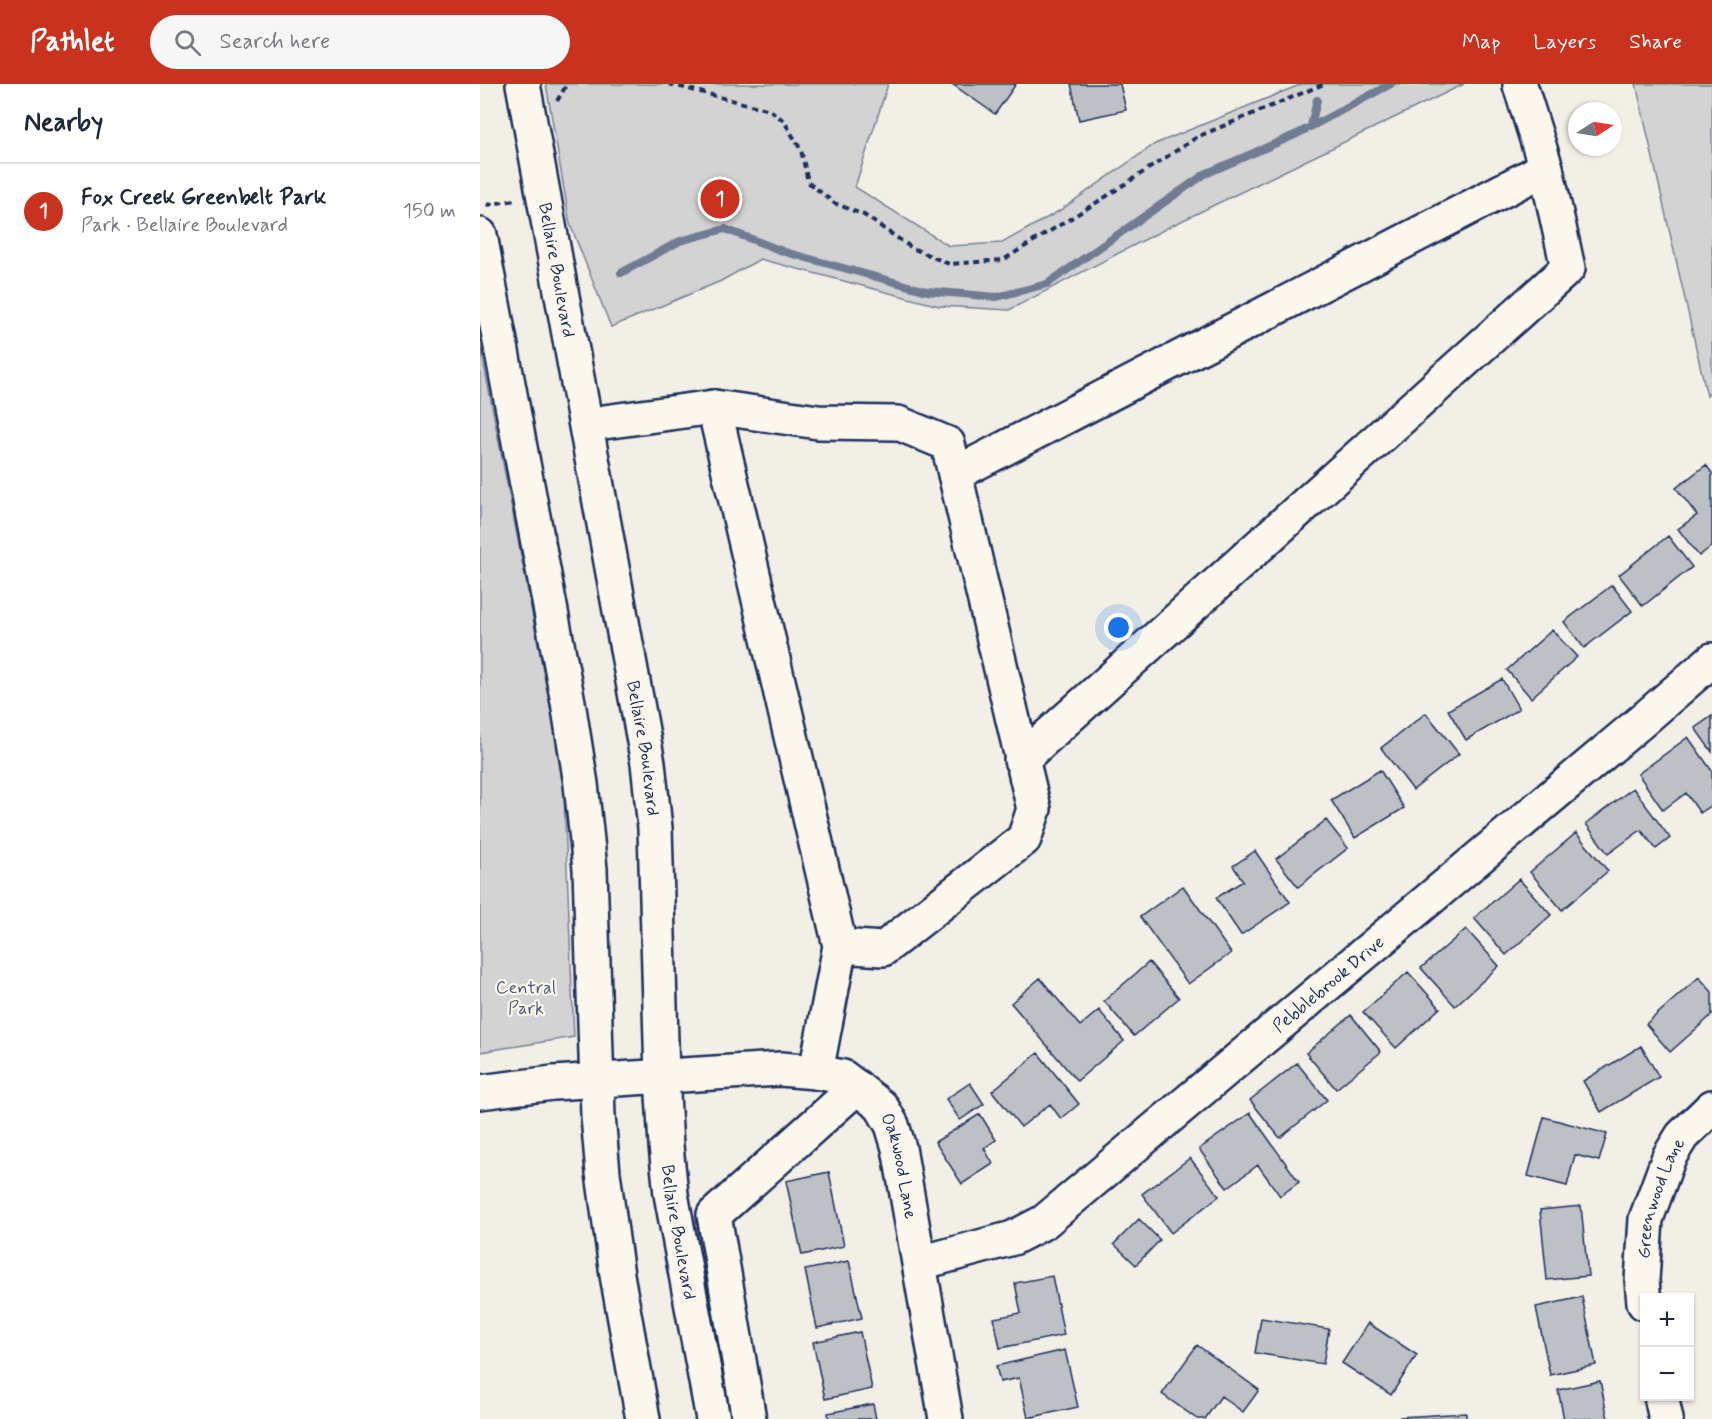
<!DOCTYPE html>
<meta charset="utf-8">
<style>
:root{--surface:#fff;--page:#f6f6f7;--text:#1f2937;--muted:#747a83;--line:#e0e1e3;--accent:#c8321e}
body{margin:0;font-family:Mynerve,sans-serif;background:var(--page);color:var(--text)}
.controls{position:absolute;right:18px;bottom:18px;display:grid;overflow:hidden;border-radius:0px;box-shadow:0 2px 4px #0004}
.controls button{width:54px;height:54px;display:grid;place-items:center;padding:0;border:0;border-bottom:2px solid var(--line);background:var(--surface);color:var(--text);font:30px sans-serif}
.compass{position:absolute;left:1088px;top:18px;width:54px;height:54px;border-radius:50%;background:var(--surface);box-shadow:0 2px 4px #0004;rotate:78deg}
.you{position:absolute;left:639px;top:544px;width:21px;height:21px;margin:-15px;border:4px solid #fff;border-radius:50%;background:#1a73e8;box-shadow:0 0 0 9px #1a73e833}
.badge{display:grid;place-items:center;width:39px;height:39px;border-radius:50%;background:var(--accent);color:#fff;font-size:20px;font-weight:700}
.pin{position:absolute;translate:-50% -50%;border:3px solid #fff;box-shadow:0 2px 6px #0006}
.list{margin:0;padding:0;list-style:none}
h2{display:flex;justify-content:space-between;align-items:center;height:78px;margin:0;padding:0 24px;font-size:26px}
h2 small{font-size:20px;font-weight:400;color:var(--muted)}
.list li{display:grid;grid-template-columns:39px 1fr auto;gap:18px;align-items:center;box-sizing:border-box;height:96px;padding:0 24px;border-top:2px solid var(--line)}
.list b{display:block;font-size:22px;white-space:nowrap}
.list p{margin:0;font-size:20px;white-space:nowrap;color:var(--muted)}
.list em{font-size:20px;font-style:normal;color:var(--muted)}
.icon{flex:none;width:33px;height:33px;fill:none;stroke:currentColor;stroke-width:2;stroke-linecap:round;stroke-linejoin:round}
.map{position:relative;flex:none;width:1232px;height:1335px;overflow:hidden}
header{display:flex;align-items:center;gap:36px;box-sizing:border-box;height:84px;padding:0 30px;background:var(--accent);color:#fff}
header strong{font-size:28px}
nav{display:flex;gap:33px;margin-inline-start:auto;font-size:21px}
.search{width:420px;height:54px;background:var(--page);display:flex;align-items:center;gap:15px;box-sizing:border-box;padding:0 21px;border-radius:33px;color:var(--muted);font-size:22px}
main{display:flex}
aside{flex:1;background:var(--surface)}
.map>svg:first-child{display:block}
.green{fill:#d2d3d2;stroke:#768198;stroke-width:1.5}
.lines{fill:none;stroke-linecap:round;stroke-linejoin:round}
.stream{stroke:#707b93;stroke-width:8}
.building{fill:#bdc0c4;stroke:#1b2f5e;stroke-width:1.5}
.minor-casing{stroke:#1b2f5e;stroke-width:38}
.major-casing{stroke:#1b2f5e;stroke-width:38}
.path{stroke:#1b2f5e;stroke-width:4;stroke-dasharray:6 4.5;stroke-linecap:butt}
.minor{stroke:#fbf7ec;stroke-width:33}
.major{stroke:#fbf7ec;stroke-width:33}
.labels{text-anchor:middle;stroke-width:4.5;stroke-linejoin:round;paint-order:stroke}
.street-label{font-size:18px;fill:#1b2f5e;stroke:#fbf7ec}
.park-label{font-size:18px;fill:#49587b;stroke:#fbf7ec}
</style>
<header>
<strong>Pathlet</strong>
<div class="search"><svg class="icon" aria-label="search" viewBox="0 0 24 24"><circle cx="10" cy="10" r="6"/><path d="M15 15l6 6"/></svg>Search here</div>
<nav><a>Map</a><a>Layers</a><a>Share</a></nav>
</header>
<main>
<aside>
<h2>Nearby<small></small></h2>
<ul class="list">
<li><span class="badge">1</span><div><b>Fox Creek Greenbelt Park</b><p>Park · Bellaire Boulevard</p></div><em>150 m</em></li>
</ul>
</aside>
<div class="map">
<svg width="1232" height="1335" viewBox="0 0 1232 1335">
<rect width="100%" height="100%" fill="#f2efe6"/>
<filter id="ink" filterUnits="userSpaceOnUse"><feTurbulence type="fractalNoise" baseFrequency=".0167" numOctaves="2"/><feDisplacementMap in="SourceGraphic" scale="12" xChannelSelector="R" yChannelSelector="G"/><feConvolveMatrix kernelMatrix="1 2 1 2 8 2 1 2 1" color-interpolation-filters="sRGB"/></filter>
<g filter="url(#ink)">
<path class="green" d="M66 0H408L375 103 469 162 522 159 579 127 675 60 822 0H984L691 142 529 226 459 222 280 175 241 197 131 243 90 140Z
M1156 0H1232V306L1227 312Z
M0 260 83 689 94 953 0 968Z"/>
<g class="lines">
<path class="stream" d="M831 42 837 16
M141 189 200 157 245 145 305 168 447 207 517 213 567 200 725 90 817 50 911 0"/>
</g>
<path class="building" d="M472 0H536L515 30Z
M591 0H640L646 26 599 36Z
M1226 381 1232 389V462L1219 472 1198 445 1217 431 1196 404Z
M1188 452 1212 483 1163 522 1139 491Z
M1132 501 1152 527 1104 564 1084 538Z
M1072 546 1097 573 1051 614 1027 586Z
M1022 595 1039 625 986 656 968 626Z
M946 629 979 670 933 706 901 664Z
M1232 632V668L1215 644Z
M1208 653 1232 687V721L1220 729 1206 709 1183 726 1158 690Z
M900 686 924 724 875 754 851 716Z
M1153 704 1190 754 1176 765 1161 746 1128 770 1106 740Z
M846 736 868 764 818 803 796 775Z
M1096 749 1128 787 1082 826 1050 788Z
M775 767 810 818 761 851 736 814 763 797 753 782Z
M1039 795 1071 831 1026 871 994 834Z
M703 802 751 869 708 900 660 833Z
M986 845 1019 882 975 922 941 884Z
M669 878 699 914 654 952 624 917Z
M928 888 960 924 916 964 883 928Z
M1219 893 1232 908V931L1190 968 1166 940Z
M560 894 600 942 619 926 644 957 597 997 531 919Z
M871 931 901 968 856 1005 826 969Z
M1161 962 1179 993 1121 1028 1103 997Z
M558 969 599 1020 581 1035 570 1020 541 1043 512 1007Z
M817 979 847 1016 800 1054 770 1016Z
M490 999 504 1020 480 1036 466 1015Z
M770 1029 819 1098 800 1112 778 1081 747 1104 719 1065Z
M500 1030 516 1056 504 1064 513 1080 482 1100 455 1058Z
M1064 1033 1127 1050 1119 1077 1095 1071 1087 1102 1048 1092Z
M710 1074 739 1112 691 1149 662 1110Z
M349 1088 364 1162 322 1171 306 1097Z
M1101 1122 1108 1192 1067 1196 1060 1126Z
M659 1135 680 1156 656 1181 634 1160Z
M369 1177 382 1234 337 1244 325 1186Z
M572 1192 584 1251 520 1264 514 1234 541 1229 535 1199Z
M1102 1213 1116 1281 1070 1291 1056 1223Z
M781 1234 849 1245 843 1280 775 1269Z
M888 1239 937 1271 911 1311 862 1279Z
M380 1248 392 1305 345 1315 333 1258Z
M717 1261 779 1306 763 1328 741 1312 725 1335H717L682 1310Z
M585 1266 598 1323 548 1334 539 1294 520 1298 516 1282Z
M1120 1297 1128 1335H1084L1078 1306Z
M393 1320 396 1335H349L348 1329Z
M986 1329V1335H920V1333Z"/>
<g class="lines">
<g class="minor-casing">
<g id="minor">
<path d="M1040 1 1066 84"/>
<path d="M234 323 338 338 418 339 468 360 554 725 544 755 403 865 360 862"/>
<path d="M124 338 234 323 360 862 336 988"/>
<path d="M475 390 1066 84 1088 184 541 676"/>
<path id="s1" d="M0 1008 73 999 300 985 336 988 363 993 401 1022 412 1041 419 1064 466 1335"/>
<path id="s2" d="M440 1179 533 1154 564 1138 1163 636 1232 576"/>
<path id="s3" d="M1164 1219 1162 1196 1166 1135 1189 1073 1202 1052 1232 1023"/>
<path d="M1181 1312 1186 1335"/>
<path d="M269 1335 234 1131 377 1003"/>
</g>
</g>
<g class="major-casing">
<g id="major">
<path id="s4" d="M43 0 168 679 175 744 182 993 186 1062 191 1110 233 1335"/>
<path d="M0 151 88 618 101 700 110 785 118 1032 123 1089 137 1191 163 1335"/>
</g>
</g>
<path class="path" d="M189 0 290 26 304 37 321 66 328 98 354 119 384 131 432 164 469 180 523 176 627 112 717 53 844 0
M77 17 87 0
M7 121 35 116"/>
<use href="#minor" class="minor"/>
<use href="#major" class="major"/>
</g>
</g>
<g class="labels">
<g class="street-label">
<text dy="6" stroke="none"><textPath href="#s4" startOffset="189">Bellaire Boulevard</textPath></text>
<text dy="6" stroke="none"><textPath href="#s4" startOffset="675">Bellaire Boulevard</textPath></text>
<text dy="6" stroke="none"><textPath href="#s2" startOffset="502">Pebblebrook Drive</textPath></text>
<text dy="6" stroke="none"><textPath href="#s1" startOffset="476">Oakwood Lane</textPath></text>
<text dy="6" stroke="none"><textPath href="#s3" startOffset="108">Greenwood Lane</textPath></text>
<text dy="6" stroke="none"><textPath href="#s4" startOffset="1161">Bellaire Boulevard</textPath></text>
</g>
<g class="park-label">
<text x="46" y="909">Central<tspan x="46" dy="21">Park</tspan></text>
</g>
</g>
</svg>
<div class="controls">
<button>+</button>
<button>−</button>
</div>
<svg class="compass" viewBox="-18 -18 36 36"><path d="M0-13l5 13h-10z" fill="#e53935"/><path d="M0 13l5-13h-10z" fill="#747a83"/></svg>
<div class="you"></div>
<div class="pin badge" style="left:240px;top:115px">1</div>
</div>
</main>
